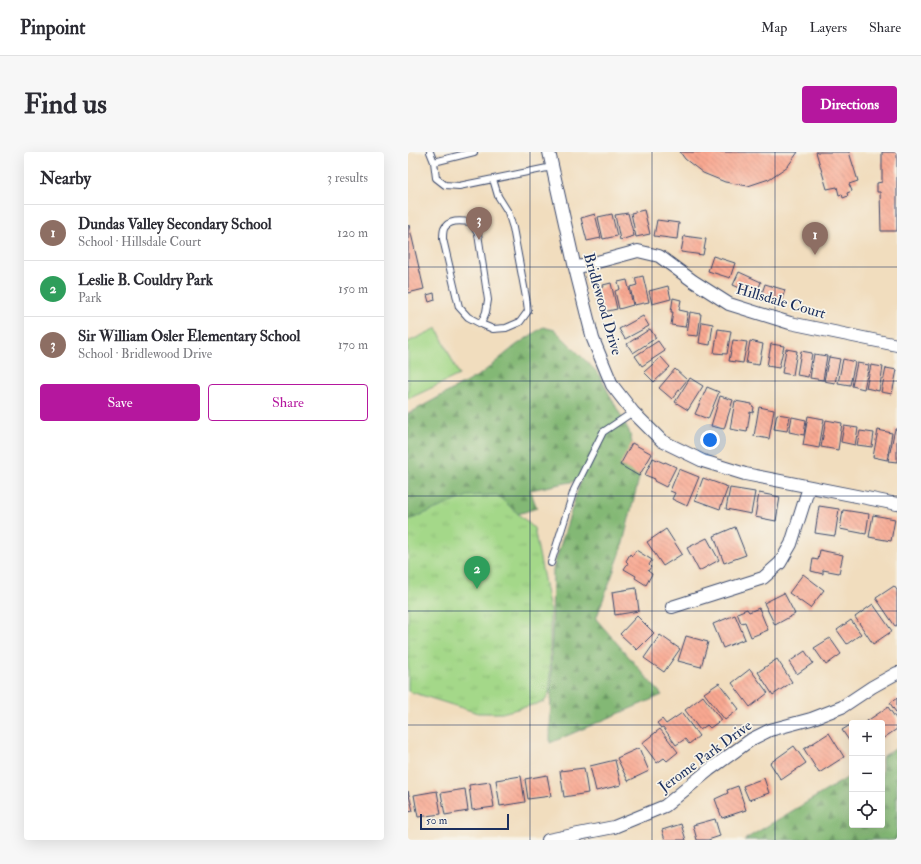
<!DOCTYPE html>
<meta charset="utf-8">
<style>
:root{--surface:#fff;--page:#f7f7f7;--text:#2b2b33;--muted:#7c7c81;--line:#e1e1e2;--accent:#b5179e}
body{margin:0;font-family:"IM FELL Double Pica",serif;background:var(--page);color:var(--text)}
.controls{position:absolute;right:12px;bottom:12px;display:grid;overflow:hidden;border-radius:4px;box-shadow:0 4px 16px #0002}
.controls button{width:36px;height:36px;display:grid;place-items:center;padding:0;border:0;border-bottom:1px solid var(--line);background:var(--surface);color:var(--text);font:20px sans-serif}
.scale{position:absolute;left:12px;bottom:10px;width:89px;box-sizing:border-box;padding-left:4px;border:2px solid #1b2f5e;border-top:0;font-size:11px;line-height:14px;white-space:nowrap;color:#1b2f5e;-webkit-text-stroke:3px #f7f3e8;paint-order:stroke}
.you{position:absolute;left:302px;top:288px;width:14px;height:14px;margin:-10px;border:3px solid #fff;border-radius:50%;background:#1a73e8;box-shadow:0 0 0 6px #1a73e833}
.badge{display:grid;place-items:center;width:26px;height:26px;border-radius:50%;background:var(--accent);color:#fff;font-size:13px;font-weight:700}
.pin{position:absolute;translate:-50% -33px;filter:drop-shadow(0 1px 2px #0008)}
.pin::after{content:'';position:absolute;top:21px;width:14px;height:12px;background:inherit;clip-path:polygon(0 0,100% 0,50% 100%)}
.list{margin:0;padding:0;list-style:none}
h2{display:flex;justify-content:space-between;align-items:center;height:52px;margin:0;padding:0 16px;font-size:17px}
h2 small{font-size:13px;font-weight:400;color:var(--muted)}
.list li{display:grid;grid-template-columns:26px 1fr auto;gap:12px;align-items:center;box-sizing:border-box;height:56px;padding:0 16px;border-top:1px solid var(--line)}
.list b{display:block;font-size:15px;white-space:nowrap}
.list p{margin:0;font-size:13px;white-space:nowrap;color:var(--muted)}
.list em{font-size:13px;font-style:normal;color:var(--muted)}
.actions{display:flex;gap:8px;padding:12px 16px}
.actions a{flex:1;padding:9px 0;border:1px solid var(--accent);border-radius:4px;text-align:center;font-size:14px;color:var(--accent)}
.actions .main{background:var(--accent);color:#fff}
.icon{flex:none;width:22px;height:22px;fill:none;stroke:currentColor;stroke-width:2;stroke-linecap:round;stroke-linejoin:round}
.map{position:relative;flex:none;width:489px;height:688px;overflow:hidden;border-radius:4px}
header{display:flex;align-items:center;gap:24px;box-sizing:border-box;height:56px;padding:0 20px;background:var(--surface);border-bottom:1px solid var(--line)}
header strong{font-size:19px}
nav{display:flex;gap:22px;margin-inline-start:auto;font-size:14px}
.intro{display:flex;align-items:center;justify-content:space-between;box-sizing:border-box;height:96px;padding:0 24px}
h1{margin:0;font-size:28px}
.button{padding:10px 18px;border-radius:4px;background:var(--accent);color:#fff;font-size:14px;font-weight:700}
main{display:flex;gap:24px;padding:0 24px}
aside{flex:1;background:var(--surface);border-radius:4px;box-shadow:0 4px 16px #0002}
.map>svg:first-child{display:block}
.green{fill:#a4d889;stroke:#608474}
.forest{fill:url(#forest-firs);stroke:#4f746a}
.park{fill:url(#park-tufts);stroke:#608474}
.building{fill:url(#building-back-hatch)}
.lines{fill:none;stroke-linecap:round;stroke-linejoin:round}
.service-casing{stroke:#3b496c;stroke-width:8}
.minor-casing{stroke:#3b496c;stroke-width:14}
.service{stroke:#fff;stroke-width:6}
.minor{stroke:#fff;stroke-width:12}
.grid{fill:none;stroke:#1b2f5e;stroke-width:1;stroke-opacity:0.55}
.labels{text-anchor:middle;stroke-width:3.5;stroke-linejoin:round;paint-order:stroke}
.street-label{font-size:15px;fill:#1b2f5e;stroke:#f7f3e8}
</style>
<header>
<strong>Pinpoint</strong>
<nav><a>Map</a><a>Layers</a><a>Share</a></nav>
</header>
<div class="intro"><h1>Find us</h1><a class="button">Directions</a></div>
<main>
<aside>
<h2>Nearby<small>3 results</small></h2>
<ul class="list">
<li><span class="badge" style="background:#8d6e63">1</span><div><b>Dundas Valley Secondary School</b><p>School · Hillsdale Court</p></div><em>120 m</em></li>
<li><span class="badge" style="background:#2e9e5b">2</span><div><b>Leslie B. Couldry Park</b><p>Park</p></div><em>150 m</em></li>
<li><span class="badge" style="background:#8d6e63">3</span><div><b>Sir William Osler Elementary School</b><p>School · Bridlewood Drive</p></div><em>170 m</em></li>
</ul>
<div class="actions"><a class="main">Save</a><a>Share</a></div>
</aside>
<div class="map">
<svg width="489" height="688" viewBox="0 0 489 688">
<defs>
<pattern id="forest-firs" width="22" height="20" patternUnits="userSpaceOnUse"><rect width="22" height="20" fill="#83b875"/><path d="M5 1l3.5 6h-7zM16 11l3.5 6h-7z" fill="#6a9663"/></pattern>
<pattern id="park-tufts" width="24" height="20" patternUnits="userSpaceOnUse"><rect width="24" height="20" fill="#a4d889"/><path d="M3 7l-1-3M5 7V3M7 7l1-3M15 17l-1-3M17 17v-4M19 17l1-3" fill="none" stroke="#8dba79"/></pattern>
<pattern id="building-back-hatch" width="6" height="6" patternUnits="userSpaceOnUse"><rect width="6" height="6" fill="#f9a891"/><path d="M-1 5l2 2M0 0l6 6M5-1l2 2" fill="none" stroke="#c9897a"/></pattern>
</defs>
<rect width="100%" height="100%" fill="#f7f3e8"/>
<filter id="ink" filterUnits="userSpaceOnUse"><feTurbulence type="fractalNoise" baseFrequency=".025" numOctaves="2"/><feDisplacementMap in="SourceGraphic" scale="8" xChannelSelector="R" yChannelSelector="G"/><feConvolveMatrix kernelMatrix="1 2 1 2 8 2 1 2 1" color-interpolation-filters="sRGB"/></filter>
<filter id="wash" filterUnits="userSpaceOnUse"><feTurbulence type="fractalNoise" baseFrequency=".012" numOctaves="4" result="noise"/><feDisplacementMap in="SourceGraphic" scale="16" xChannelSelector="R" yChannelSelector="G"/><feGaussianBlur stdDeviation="0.9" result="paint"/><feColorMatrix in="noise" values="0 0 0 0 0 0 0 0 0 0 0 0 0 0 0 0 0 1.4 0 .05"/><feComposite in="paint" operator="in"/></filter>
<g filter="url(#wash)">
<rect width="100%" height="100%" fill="#f1ddbe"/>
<path class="green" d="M29 176 51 223 0 247V190Z"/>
<path class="forest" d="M135 175 147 178 190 221 221 279 232 322 213 399 188 467 254 543 142 591 145 417 173 328 122 338 129 356 0 397V262L73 222 107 194Z
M489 596V688H336L444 623V673H474V605Z"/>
<path class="park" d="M89 343 126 376 142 458V539L136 550 94 561H70L0 539V368L8 365 60 344Z"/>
<g id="blocks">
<path class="building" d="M272 0H390L380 14 361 27 340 34 317 30 295 21 277 7Z
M408 0H441L450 29 441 32 444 39 439 41 440 44 435 46 434 42 431 43 429 35 419 37Z
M474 0H489V79H473L472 40H469V31L474 30Z
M236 58 242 82 228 85 223 61Z
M220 61 226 84 212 88 207 63Z
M187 62 193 86 179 89 173 66Z
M204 62 209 84 195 87 190 65Z
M249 68 271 71 269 87 246 84Z
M1 73 16 137 0 141V74Z
M276 84 298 87 295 103 273 100Z
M305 104 327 111 322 126 300 119Z
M331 120 353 130 348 143 325 133Z
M235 124 241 150 226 153 222 135 229 133 227 126Z
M219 128 225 153 211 157 207 139 212 137 210 130Z
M203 131 209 157 195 160 189 137 196 135 195 133Z
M357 132 377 138 372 153 352 147Z
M260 134 263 147 244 152 241 139Z
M26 141 27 148 21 150 19 143Z
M265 146 273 148 271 158 280 160 277 175 263 173 265 160H263Z
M282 160 293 162 290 184 279 183Z
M235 164 241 174 217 187 211 177Z
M294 170 305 172 302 193 291 191Z
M242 177 248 186 225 201 219 192Z
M310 177 323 179 319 202 306 201Z
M325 188 339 190 335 211 321 209Z
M250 189 257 199 234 214 227 204Z
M342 189 355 192 351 213 338 211Z
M363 192 376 194 371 216 359 214Z
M378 197 389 199 385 223 374 221Z
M393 199 404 201 400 225 389 223Z
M406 202 419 204 415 228 402 226Z
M253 205 262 215 246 230 236 220Z
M421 205 432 207 427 231 416 229Z
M435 207 447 210 442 233 430 231Z
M449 211 461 213 456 237 444 234Z
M463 213 475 215 471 239 458 236Z
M478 216 489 218 484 242 473 240Z
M267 217 279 228 264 247 251 236Z
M282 226 295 234 280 258 267 250Z
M299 235 311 240 300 267 287 262Z
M312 244 325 248 316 277 303 274Z
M327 249 344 252V254L346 255 345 261 342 260 339 280 322 277Z
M351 255 366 258 361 287 346 284Z
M369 262 382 264 379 279 366 277Z
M400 264 416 267 411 296 395 293Z
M384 265 398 268 396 283 381 280Z
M418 268 434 271 430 298 413 295Z
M436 274 450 276 447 293 433 290Z
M487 277H489V310L480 309Z
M470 278 484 281 479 308 465 305Z
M452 279 466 281 464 295 449 293Z
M224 291 244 302 231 324 212 313Z
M245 306 256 311 257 310 268 315 258 335 246 329 247 327 237 323Z
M271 317 291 325 279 354 264 347 267 341 262 339Z
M295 326 320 335 312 357 287 348Z
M322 336 347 340 343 362 318 357Z
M351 341 372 345 368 369 347 365Z
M411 354 431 357 427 384 407 381Z
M435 358 461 362 458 382 432 377Z
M465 363 487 367 483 389 461 385Z
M327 375 338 403 316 411 306 384Z
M258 377 274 402 255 414 239 390Z
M299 386 311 408 291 419 279 396Z
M228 398 244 408 241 413 243 415 240 419 244 422 238 433 227 426 228 424 216 417 220 411 218 409 222 402 224 404Z
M412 398 435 403 431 421 415 418V422L403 419 405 407 410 408Z
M395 422 416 438 402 456 381 441Z
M486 434 489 438V473L487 474 468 446Z
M228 436 231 459 207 463 204 440Z
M376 441 387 462 367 473 356 451Z
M465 452 484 479 465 492 447 465Z
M351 456 360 478 343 485 337 470 333 471 329 461 339 457 341 460Z
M327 463 337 487 315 496 305 472Z
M229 464 246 481 229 498 212 482Z
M443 468 453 482 439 492 429 478Z
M252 483 272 497 256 520 236 506Z
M278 484 300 490 293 515 270 509Z
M422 486 433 502 418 513 406 496Z
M397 499 405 511 389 522 381 510Z
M369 507 384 530 365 543 350 520Z
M342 517 360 541 342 555 324 531Z
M311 531 331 557 317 568 296 541Z
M295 544 313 568 302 576 299 573 292 578 277 558Z
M489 546V562L482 551Z
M480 555 489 568V577L474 587V571H456Z
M274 561 291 584 281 592 277 587 268 593 255 575 253 576 249 571 254 567 258 572Z
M444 572V593L434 578Z
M252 577 270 600 259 609 256 606 249 611 234 591Z
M421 581 436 605 411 621 396 597Z
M386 594 398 611 373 628 362 611Z
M231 596 241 619 220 629 209 606Z
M207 608 213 633 188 639 182 614Z
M176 616 180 641 156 645 152 619Z
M139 623 143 644 120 647 117 627Z
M113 624 117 650 92 654 88 628Z
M356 626 361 641 341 648 335 634Z
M82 630 86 655 64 658 61 633Z
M330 634 338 658 314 666 307 647 320 641 319 638Z
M57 637 60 659 37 663 33 641Z
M0 639 5 659 0 660Z
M29 639 33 662 10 665 6 643Z
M307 667 312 684 300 688H289L285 673Z
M273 672 278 688H257L254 678Z"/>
</g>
</g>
<g filter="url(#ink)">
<use href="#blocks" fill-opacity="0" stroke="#3b496c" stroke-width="1"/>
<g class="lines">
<g class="service-casing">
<path id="service" d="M22 0 26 10 28 26 37 33 51 34 144 15
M26 10 66 0
M73 172 78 160 80 148 70 82 63 70C54 69 40 67 36 77 35 80 35 84 35 87L51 155 60 165 73 172 85 177 98 176 112 170 120 159 119 151 105 76 100 60 90 44 85 27
M143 411 166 338 195 280 225 260"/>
</g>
<g class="minor-casing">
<path id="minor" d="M141 0 167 116 185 187 204 233 225 260 254 289 295 309 337 322 489 352
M167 116 230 99 251 104 285 129 321 152 382 171 489 193
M264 455 355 426 372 411 383 392 401 335
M140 688 206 675 257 654 301 618 344 587 362 578 403 567 434 555 464 535 489 521"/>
</g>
<use href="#service" class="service"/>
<use href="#minor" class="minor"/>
</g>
</g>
<path class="grid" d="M122 0V688M244 0V688M367 0V688M0 115H489M0 229H489M0 344H489M0 459H489M0 573H444M474 573H489"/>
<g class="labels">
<g class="street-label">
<text transform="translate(373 149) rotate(16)" y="5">Hillsdale Court</text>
<text transform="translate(195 152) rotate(74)" y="5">Bridlewood Drive</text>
<text transform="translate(297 604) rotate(-36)" y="5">Jerome Park Drive</text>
</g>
</g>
</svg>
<div class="controls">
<button>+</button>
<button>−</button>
<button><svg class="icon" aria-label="locate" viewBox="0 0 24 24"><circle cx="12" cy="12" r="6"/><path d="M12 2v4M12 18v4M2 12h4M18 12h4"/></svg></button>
</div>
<div class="scale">50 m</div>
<div class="you"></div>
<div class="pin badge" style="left:407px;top:103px;background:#8d6e63">1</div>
<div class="pin badge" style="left:69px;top:437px;background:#2e9e5b">2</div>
<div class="pin badge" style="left:71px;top:88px;background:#8d6e63">3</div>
</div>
</main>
